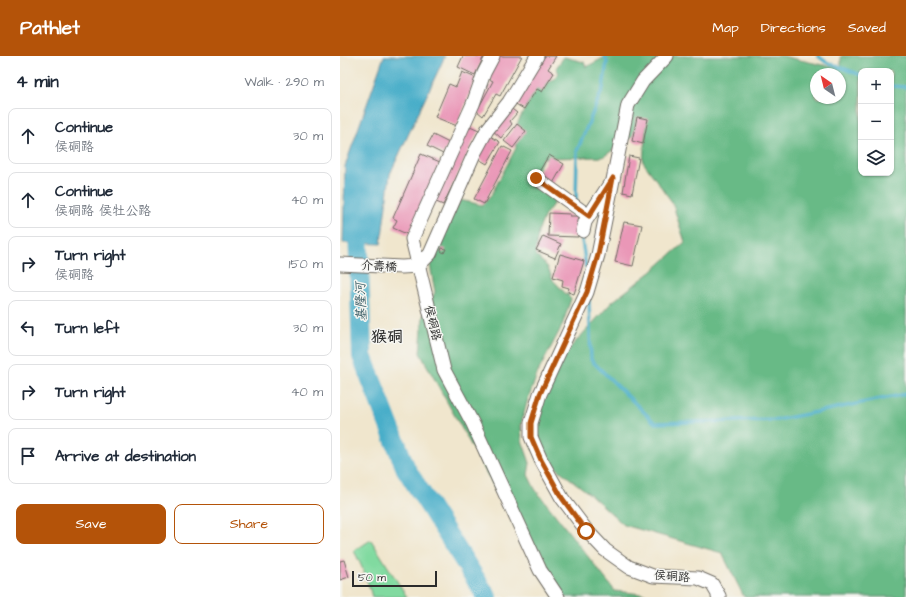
<!DOCTYPE html>
<meta charset="utf-8">
<style>
:root{--surface:#fff;--page:#f2f2f3;--text:#1f2937;--muted:#747a83;--line:#e0e1e3;--accent:#b45309}
body{margin:0;font-family:"Architects Daughter","LXGW WenKai TC",sans-serif;background:var(--page);color:var(--text)}
.controls{position:absolute;right:12px;top:12px;display:grid;overflow:hidden;border-radius:8px;box-shadow:0 1px 3px #0004}
.controls button{width:36px;height:36px;display:grid;place-items:center;padding:0;border:0;border-bottom:1px solid var(--line);background:var(--surface);color:var(--text);font:20px sans-serif}
.compass{position:absolute;left:470px;top:12px;width:36px;height:36px;border-radius:50%;background:var(--surface);box-shadow:0 1px 3px #0004;rotate:325deg}
.scale{position:absolute;left:12px;bottom:10px;width:85px;box-sizing:border-box;padding-left:4px;border:2px solid #2b2b2b;border-top:0;font-size:11px;line-height:14px;white-space:nowrap;color:#2b2b2b;-webkit-text-stroke:3px #f6f6f2;paint-order:stroke}
.stop{position:absolute;width:12px;height:12px;margin:-9px;border:3px solid #b45309;border-radius:50%;background:#fff}
.stop.end{background:#b45309;border-color:#fff;box-shadow:0 1px 4px #0008}
.list{margin:0;padding:0;list-style:none}
h2{display:flex;justify-content:space-between;align-items:center;height:52px;margin:0;padding:0 16px;font-size:17px}
h2 small{font-size:13px;font-weight:400;color:var(--muted)}
.list li{display:grid;grid-template-columns:26px 1fr auto;gap:12px;align-items:center;box-sizing:border-box;height:56px;margin:0 8px 8px;padding:0 8px;border:1px solid var(--line);border-radius:8px}
.list b{display:block;font-size:15px;white-space:nowrap}
.list p{margin:0;font-size:13px;white-space:nowrap;color:var(--muted)}
.list em{font-size:13px;font-style:normal;color:var(--muted)}
.actions{display:flex;gap:8px;padding:12px 16px}
.actions a{flex:1;padding:9px 0;border:1px solid var(--accent);border-radius:8px;text-align:center;font-size:14px;color:var(--accent)}
.actions .main{background:var(--accent);color:#fff}
.icon{flex:none;width:22px;height:22px;fill:none;stroke:currentColor;stroke-width:2;stroke-linecap:round;stroke-linejoin:round}
.map{position:relative;flex:none;width:566px;height:541px;overflow:hidden}
header{display:flex;align-items:center;gap:24px;box-sizing:border-box;height:56px;padding:0 20px;background:var(--accent);color:#fff}
header strong{font-size:19px}
nav{display:flex;gap:22px;margin-inline-start:auto;font-size:14px}
main{display:flex}
aside{flex:1;background:var(--surface)}
.map>svg:first-child{display:block}
.green{fill:#81daa0;stroke:#568266}
.forest{fill:#68ba86;stroke:#4a7258;fill-rule:evenodd}
.water{fill:#49aec9;stroke:#3a6c7a}
.lines{fill:none;stroke-linecap:round;stroke-linejoin:round}
.stream{stroke:#49aec9;stroke-width:3.5}
.river{stroke:#49aec9;stroke-width:20}
.building{fill:#ea97b7}
.minor-casing{stroke:#706c64;stroke-width:15}
.minor{stroke:#fff;stroke-width:13}
.route{stroke:#b45309;stroke-width:5}
.labels{text-anchor:middle;stroke-width:3;stroke-linejoin:round;paint-order:stroke}
.street-label{font-size:12px;fill:#2b2b2b;stroke:#f6f6f2}
.water-label{font-size:13px;font-style:italic;fill:#365962;stroke:#f6f6f2}
.district-label{font-size:16px;font-weight:bold;fill:#2b2b2b;stroke:#f6f6f2}
</style>
<header>
<strong>Pathlet</strong>
<nav><a>Map</a><a>Directions</a><a>Saved</a></nav>
</header>
<main>
<aside>
<h2>4 min<small>Walk · 290 m</small></h2>
<ul class="list">
<li><svg class="icon" aria-label="ahead" viewBox="0 0 24 24"><path d="M12 20V5M6 11l6-6 6 6"/></svg><div><b>Continue</b><p>侯硐路</p></div><em>30 m</em></li>
<li><svg class="icon" aria-label="ahead" viewBox="0 0 24 24"><path d="M12 20V5M6 11l6-6 6 6"/></svg><div><b>Continue</b><p>侯硐路 侯牡公路</p></div><em>40 m</em></li>
<li><svg class="icon" aria-label="right" viewBox="0 0 24 24"><path d="M7 20v-9h11M14 6l5 5-5 5"/></svg><div><b>Turn right</b><p>侯硐路</p></div><em>150 m</em></li>
<li><svg class="icon" aria-label="left" viewBox="0 0 24 24"><path d="M17 20v-9H6M10 6l-5 5 5 5"/></svg><div><b>Turn left</b></div><em>30 m</em></li>
<li><svg class="icon" aria-label="right" viewBox="0 0 24 24"><path d="M7 20v-9h11M14 6l5 5-5 5"/></svg><div><b>Turn right</b></div><em>40 m</em></li>
<li><svg class="icon" aria-label="arrive" viewBox="0 0 24 24"><path d="M6 21V4h12l-3 4 3 4H6"/></svg><div><b>Arrive at destination</b></div></li>
</ul>
<div class="actions"><a class="main">Save</a><a>Share</a></div>
</aside>
<div class="map">
<svg width="566" height="541" viewBox="0 0 566 541">
<rect width="100%" height="100%" fill="#f6f6f2"/>
<filter id="ink" filterUnits="userSpaceOnUse"><feTurbulence type="fractalNoise" baseFrequency=".025" numOctaves="2"/><feDisplacementMap in="SourceGraphic" scale="8" xChannelSelector="R" yChannelSelector="G"/><feConvolveMatrix kernelMatrix="1 2 1 2 8 2 1 2 1" color-interpolation-filters="sRGB"/></filter>
<filter id="wash" filterUnits="userSpaceOnUse"><feTurbulence type="fractalNoise" baseFrequency=".012" numOctaves="4" result="noise"/><feDisplacementMap in="SourceGraphic" scale="16" xChannelSelector="R" yChannelSelector="G"/><feGaussianBlur stdDeviation="0.9" result="paint"/><feColorMatrix in="noise" values="0 0 0 0 0 0 0 0 0 0 0 0 0 0 0 0 0 1.4 0 .05"/><feComposite in="paint" operator="in"/></filter>
<g filter="url(#wash)">
<rect width="100%" height="100%" fill="#f0e6cd"/>
<path class="green" d="M31 484 67 541H32C28 525 22 510 14 495L15 494Z"/>
<path class="forest" d="M267 0H442L501 13V0H566V541H404L382 497 284 469 251 439 192 393 193 352 228 294 272 246 311 216 345 186 332 146 303 106 306 71 263 101 203 102 193 124 217 143 205 159 198 176 195 199 207 210 213 224 226 238H229L228 240 231 243 222 270 198 316 187 346 181 369 182 384 190 407 188 419 195 433 275 535 327 541H215L80 297 83 260 95 236 90 209 120 144 142 149 150 141 176 92 175 72 197 29 214 23 219 17 216 12 224 1 244 6 246 11ZM521 15H551V117H521ZM476 18H500V42H476Z"/>
<path class="water" d="M44 0H105L50 118 41 188 3 187 5 110Z"/>
<g class="lines">
<path class="stream" d="M478 0 486 6 521 19
M551 30 566 31
M236 145 237 95 263 32 267 5 264 0
M241 177 246 211
M249 244 251 304 315 367 437 364 566 338"/>
<path class="river" d="M22 161 18 173 22 300 66 413 147 541"/>
</g>
<g id="blocks">
<path class="building" d="M123 0H144L135 19 118 11Z
M157 0H182L160 40 156 38 143 60 137 55 153 25 145 21Z
M205 0H216L208 13 214 17 202 36 197 33 184 53 174 47Z
M122 16 136 22 117 70 95 61 109 28 116 31Z
M168 50 177 57 170 65 172 68 161 82 151 73Z
M297 61 308 63 303 88 292 85Z
M177 68 186 75 173 92 164 85Z
M130 70 139 74 103 149 92 144Z
M93 79 109 87 103 98 87 90Z
M150 80 160 86 147 108 137 102Z
M162 90 172 95 144 148 134 143Z
M81 98 100 106 69 179 53 172 57 164 53 162Z
M209 99 224 108 212 129 197 119Z
M289 100 299 102 292 138 283 136Z
M209 157 230 158V160H239L238 181 208 180Z
M284 166 302 169 293 210 275 206Z
M203 180 221 188 215 202 196 194Z
M102 192 106 193 104 197 101 195Z
M220 198 244 205 234 238 228 236 229 232 222 230 223 224 213 221Z
M4 504 9 521 0 524V505Z"/>
</g>
</g>
<g filter="url(#ink)">
<use href="#blocks" fill-opacity="0" stroke="#706c64" stroke-width="1"/>
<g class="lines">
<g class="minor-casing">
<path id="minor" d="M153 0 144 17 133 48 72 183 104 314 133 368 200 514 218 541
M327 0 303 25 288 49 258 199 247 236 200 338 191 367V381L201 404 222 442 247 475 265 494 289 511 313 520 358 522 372 528 379 540 378 541
M196 122 249 160
M243 175 245 166 269 129
M0 208 62 211 78 210
M78 210 90 198 134 98 147 74 169 46 197 0"/>
</g>
<use href="#minor" class="minor"/>
</g>
</g>
<g class="lines" filter="url(#ink)">
<path class="route" d="M196 122 249 160 273 122 258 199 247 236 200 338 191 367V381L201 404 222 442 246 475"/>
</g>
<g class="labels">
<g class="street-label">
<text transform="translate(39 210) rotate(3)" y="4">介壽橋</text>
<text transform="translate(93 267) rotate(76)" y="4">侯硐路</text>
<text transform="translate(332 520) rotate(4)" y="4">侯硐路</text>
</g>
<g class="water-label">
<text transform="translate(20 246) rotate(-92)" y="5">基隆河</text>
</g>
<g class="district-label">
<text x="47" y="286">猴硐</text>
</g>
</g>
</svg>
<div class="controls">
<button>+</button>
<button>−</button>
<button><svg class="icon" aria-label="layers" viewBox="0 0 24 24"><path d="M12 4l9 5-9 5-9-5zM3 14l9 5 9-5"/></svg></button>
</div>
<svg class="compass" viewBox="-18 -18 36 36"><path d="M0-13l5 13h-10z" fill="#e53935"/><path d="M0 13l5-13h-10z" fill="#747a83"/></svg>
<div class="scale">50 m</div>
<div class="stop" style="left:246px;top:475px"></div>
<div class="stop end" style="left:196px;top:122px"></div>
</div>
</main>
